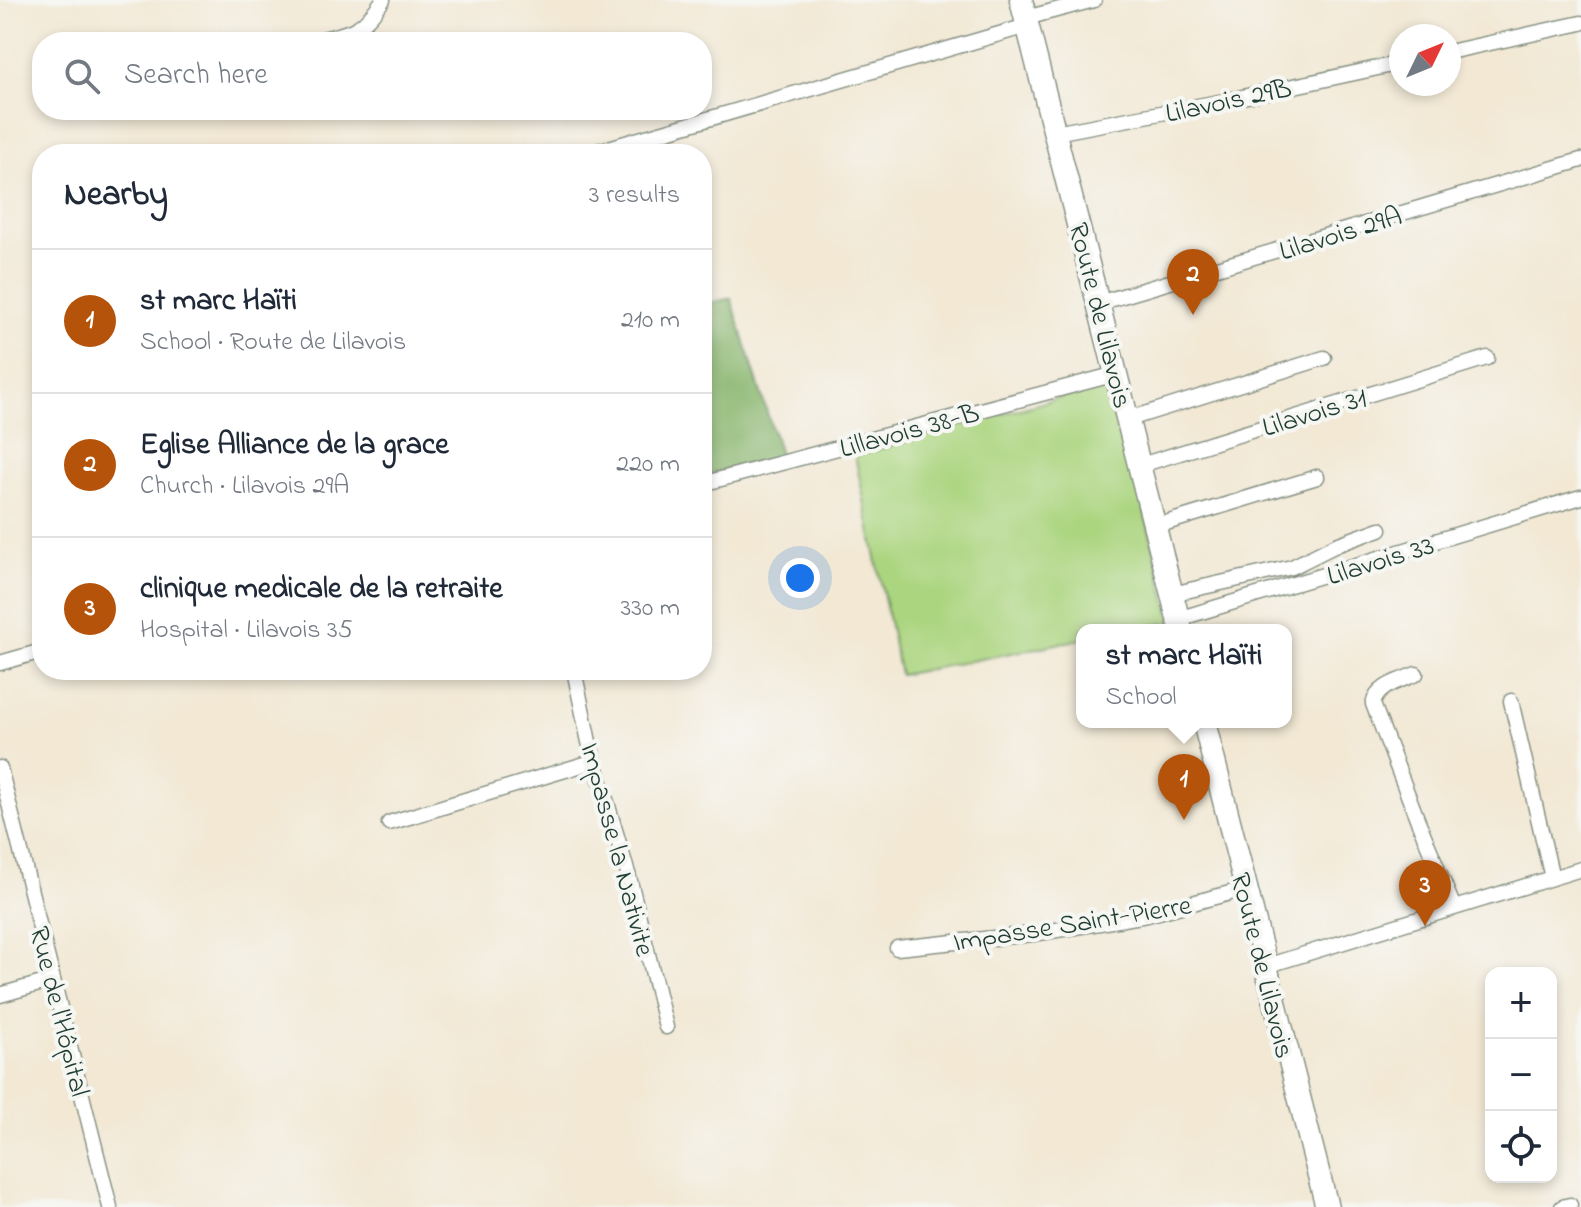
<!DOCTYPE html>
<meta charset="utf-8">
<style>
:root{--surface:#fff;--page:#f6f6f7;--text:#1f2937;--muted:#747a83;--line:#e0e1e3;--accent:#b45309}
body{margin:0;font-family:"Indie Flower",sans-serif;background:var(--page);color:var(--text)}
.controls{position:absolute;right:24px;bottom:24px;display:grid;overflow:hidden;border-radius:16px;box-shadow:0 4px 12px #0003}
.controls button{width:72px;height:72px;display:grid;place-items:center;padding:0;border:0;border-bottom:2px solid var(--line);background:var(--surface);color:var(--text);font:40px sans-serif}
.compass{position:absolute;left:1389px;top:24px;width:72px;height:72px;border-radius:50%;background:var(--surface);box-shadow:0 4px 12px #0003;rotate:47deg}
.you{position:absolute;left:800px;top:578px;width:28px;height:28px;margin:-20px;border:6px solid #fff;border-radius:50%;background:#1a73e8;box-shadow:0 0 0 12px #1a73e833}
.badge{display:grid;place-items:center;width:52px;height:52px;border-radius:50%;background:var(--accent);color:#fff;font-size:26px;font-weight:700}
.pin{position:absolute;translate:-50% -66px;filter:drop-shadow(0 2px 4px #0008)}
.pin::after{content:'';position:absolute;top:42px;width:28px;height:24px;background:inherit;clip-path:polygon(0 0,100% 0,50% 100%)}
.popup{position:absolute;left:1076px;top:624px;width:216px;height:104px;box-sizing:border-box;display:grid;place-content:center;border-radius:16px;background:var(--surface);filter:drop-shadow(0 2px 6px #0005);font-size:26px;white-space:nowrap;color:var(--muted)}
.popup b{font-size:30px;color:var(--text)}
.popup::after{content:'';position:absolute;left:50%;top:100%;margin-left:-16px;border:16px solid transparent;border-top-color:var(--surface)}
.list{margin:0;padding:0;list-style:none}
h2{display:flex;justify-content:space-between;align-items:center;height:104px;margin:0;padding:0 32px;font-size:34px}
h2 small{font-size:26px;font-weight:400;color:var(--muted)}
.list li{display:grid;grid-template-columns:52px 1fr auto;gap:24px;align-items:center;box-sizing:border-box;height:144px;padding:0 32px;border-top:2px solid var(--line)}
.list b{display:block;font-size:30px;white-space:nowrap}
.list p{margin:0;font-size:26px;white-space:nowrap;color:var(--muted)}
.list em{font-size:26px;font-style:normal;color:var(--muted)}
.icon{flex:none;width:44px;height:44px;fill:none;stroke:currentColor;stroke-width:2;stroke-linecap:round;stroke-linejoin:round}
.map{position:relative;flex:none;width:1581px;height:1207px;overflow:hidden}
.search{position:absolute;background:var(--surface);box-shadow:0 4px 12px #0003;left:32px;top:32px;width:680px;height:88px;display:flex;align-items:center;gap:20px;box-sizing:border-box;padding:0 28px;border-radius:32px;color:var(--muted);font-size:30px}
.panel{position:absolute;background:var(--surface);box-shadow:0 4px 12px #0003;left:32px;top:144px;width:680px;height:536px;border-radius:32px}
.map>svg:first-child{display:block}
.green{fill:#acd580;stroke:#66895a;stroke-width:2}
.forest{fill:#89b66e;stroke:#547a51;stroke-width:2}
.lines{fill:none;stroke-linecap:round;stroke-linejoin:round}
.minor-casing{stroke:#889284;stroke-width:17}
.secondary-casing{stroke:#889284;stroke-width:25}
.minor{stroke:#fff;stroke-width:14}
.secondary{stroke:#fff;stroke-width:22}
.labels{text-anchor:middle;stroke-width:8;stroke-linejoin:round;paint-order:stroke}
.street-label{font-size:28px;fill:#1f3d34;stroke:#f6f6f2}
</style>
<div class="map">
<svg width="1581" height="1207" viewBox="0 0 1581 1207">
<rect width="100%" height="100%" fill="#f6f6f2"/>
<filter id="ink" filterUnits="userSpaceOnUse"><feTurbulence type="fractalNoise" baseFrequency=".0125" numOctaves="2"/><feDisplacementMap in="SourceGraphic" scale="16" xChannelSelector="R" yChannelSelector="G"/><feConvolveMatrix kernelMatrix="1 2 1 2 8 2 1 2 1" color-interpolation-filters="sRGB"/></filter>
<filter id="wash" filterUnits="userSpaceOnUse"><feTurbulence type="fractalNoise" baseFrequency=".006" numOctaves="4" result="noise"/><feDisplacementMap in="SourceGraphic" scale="32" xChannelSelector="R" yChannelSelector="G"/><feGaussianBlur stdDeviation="1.8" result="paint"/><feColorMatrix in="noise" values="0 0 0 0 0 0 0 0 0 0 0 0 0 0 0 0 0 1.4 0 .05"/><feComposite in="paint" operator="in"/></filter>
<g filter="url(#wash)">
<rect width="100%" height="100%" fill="#f2e8d4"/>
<path class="green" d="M1112 383 1172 622 1129 630H1082V639L900 675 855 456Z"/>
<path class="forest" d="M731 298 781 457 702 476V305Z"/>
</g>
<g filter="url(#ink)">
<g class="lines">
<g class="minor-casing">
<path id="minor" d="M1026 18 1094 0
M311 42C351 31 358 36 383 0
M1449 52 1581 23
M1055 133 1224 101 1401 63
M588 154 1027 26
M1099 303 1581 160
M1129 419 1324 358
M1141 465 1487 358
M702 484 1116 374
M1156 526 1317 477
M1172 594 1292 567 1336 545 1380 529
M1178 619 1581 497
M0 663 42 651
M574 670 589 742 629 877 666 1027
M1416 674C1400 681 1378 685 1373 704L1418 821 1454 908
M1511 701 1552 878
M0 768 110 1207
M389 823 595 761
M897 948 1033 934 1147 915 1245 889
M1266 966 1581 869
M0 995 53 980
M1562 1207 1570 1205"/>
</g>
<g class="secondary-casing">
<path id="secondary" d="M1021 0 1181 630
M1204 722 1327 1207"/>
</g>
<use href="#minor" class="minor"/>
<use href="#secondary" class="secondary"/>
</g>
</g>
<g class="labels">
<g class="street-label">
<text transform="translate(1228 99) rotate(-12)" y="10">Lilavois 29B</text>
<text transform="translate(1340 232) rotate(-17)" y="10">Lilavois 29A</text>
<text transform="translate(1102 315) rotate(76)" y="10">Route de Lilavois</text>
<text transform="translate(1314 411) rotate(-17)" y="10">Lilavois 31</text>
<text transform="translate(909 429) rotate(-15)" y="10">Lillavois 38-B</text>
<text transform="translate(1380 559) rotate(-17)" y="10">Lilavois 33</text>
<text transform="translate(619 849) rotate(75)" y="10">Impasse la Nativite</text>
<text transform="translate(1072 922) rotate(-9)" y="10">Impasse Saint-Pierre</text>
<text transform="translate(1264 965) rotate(76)" y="10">Route de Lilavois</text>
<text transform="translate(61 1011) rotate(76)" y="10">Rue de l'Hôpital</text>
</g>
</g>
</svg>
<div class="controls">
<button>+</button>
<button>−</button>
<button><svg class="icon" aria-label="locate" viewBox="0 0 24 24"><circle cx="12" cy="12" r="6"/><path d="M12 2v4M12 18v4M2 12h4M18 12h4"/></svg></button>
</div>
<svg class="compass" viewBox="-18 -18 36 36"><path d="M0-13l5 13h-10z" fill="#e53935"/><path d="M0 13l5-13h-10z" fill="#747a83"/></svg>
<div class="you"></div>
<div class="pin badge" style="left:1184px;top:820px">1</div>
<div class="popup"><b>st marc Haïti</b>School</div>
<div class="pin badge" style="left:1193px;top:315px">2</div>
<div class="pin badge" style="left:1425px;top:926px">3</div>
<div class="search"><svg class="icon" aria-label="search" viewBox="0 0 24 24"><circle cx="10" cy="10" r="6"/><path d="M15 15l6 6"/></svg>Search here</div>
<section class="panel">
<h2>Nearby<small>3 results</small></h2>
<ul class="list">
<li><span class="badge">1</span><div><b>st marc Haïti</b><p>School · Route de Lilavois</p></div><em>210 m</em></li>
<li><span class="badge">2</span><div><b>Eglise Alliance de la grace</b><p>Church · Lilavois 29A</p></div><em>220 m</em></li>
<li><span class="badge">3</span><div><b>clinique medicale de la retraite</b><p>Hospital · Lilavois 35</p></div><em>330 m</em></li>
</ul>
</section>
</div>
